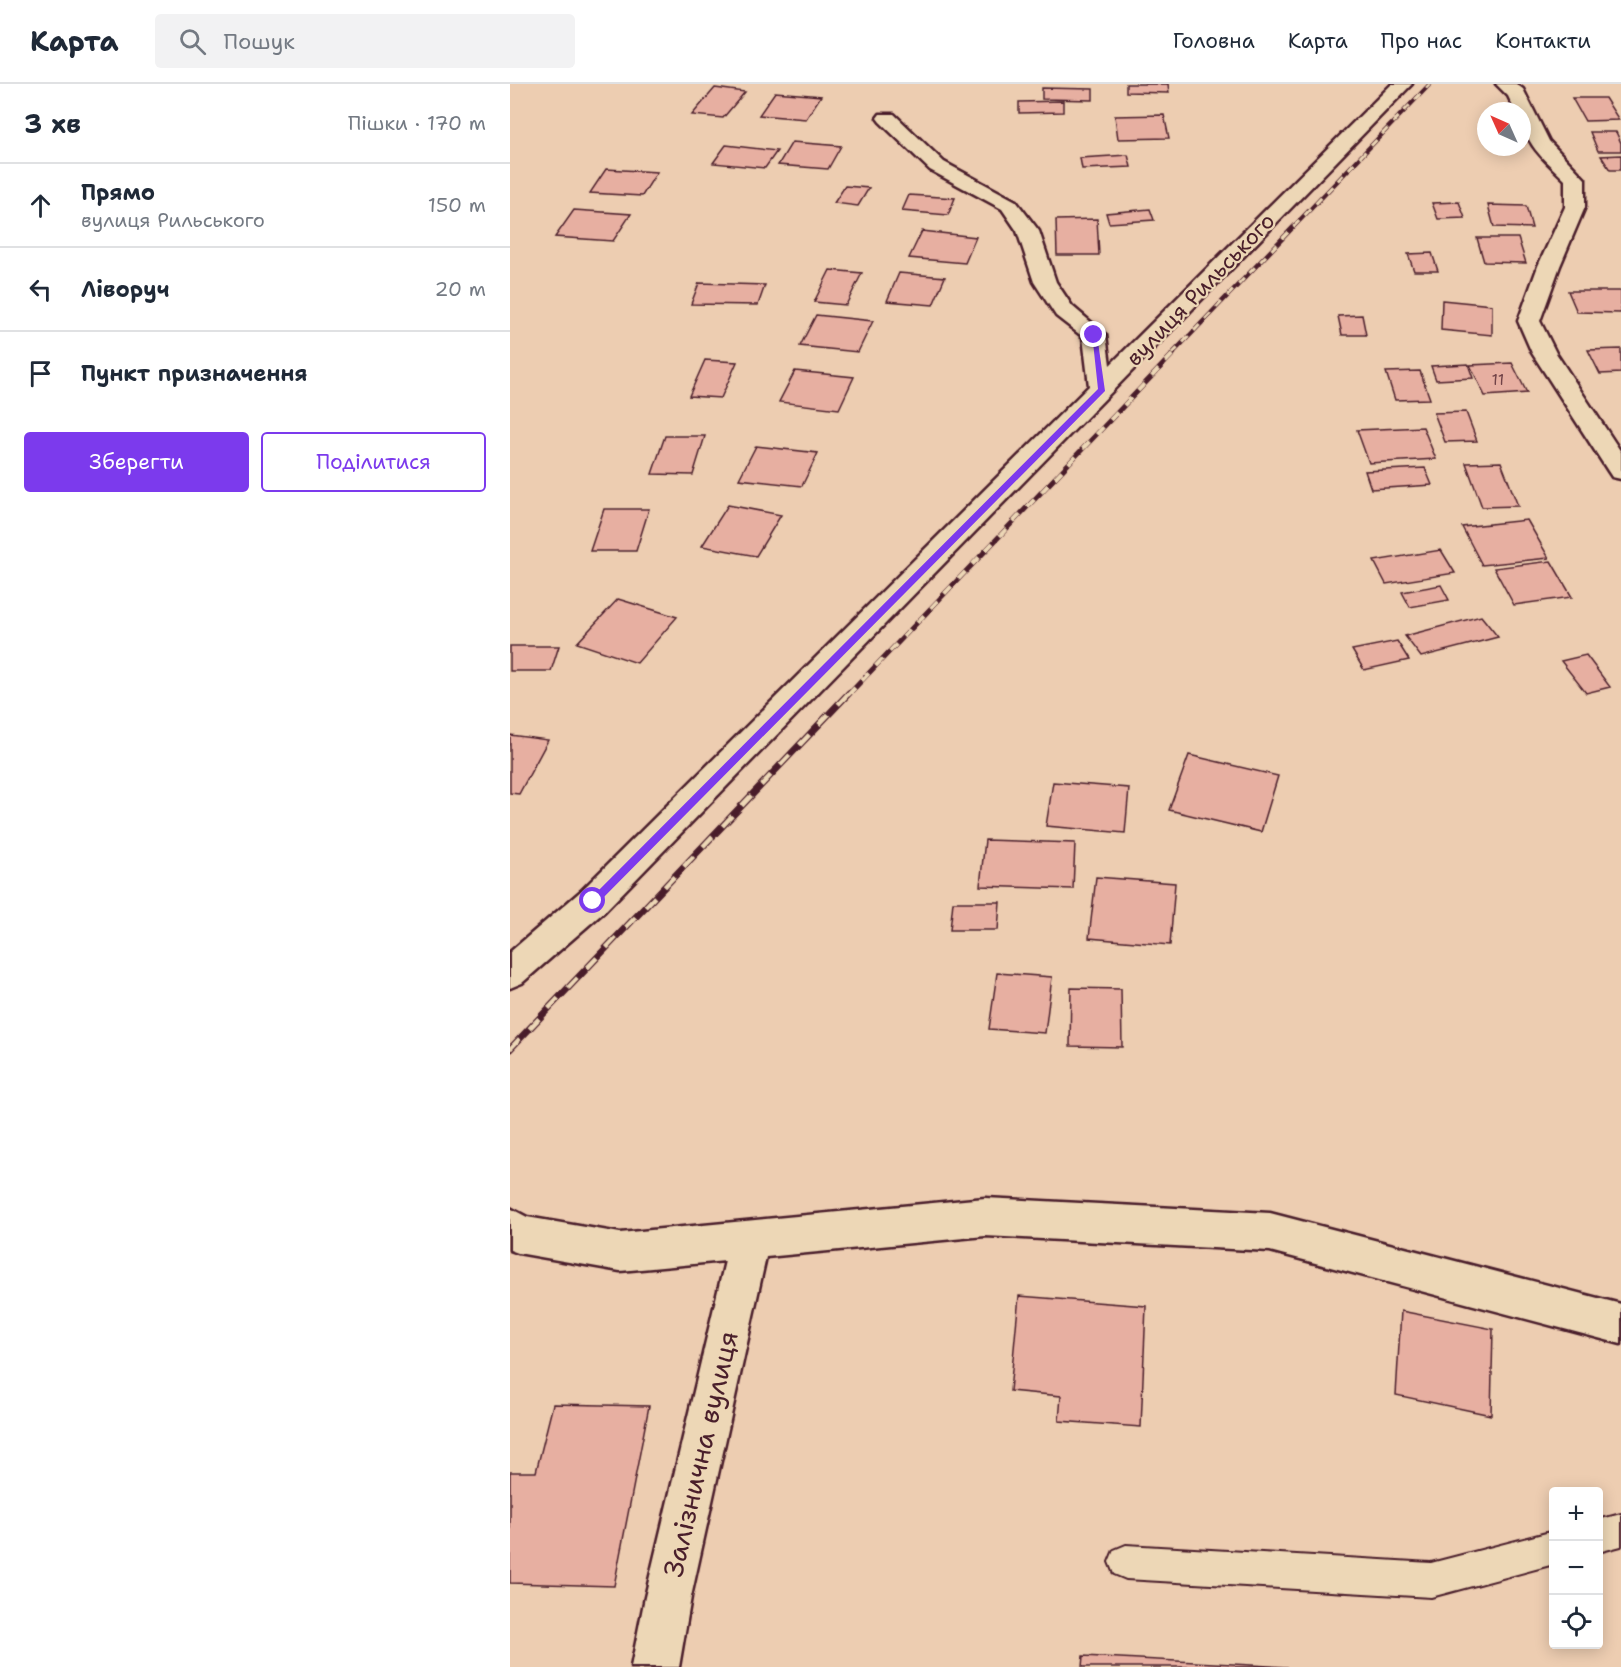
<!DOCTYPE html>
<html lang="uk">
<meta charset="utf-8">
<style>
:root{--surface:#fff;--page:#f2f2f3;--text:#1f2937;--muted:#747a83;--line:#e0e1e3;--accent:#7c3aed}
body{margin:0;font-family:"Shantell Sans",sans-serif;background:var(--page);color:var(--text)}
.controls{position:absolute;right:18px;bottom:18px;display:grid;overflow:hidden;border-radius:6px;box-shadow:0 3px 15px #0003}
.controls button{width:54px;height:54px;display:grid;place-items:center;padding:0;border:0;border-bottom:2px solid var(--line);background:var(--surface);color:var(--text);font:30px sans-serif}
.compass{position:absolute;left:967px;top:18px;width:54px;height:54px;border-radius:50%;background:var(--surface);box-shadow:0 3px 15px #0003;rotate:315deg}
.stop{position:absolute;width:18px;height:18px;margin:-14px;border:4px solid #7c3aed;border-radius:50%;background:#fff}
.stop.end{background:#7c3aed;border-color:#fff;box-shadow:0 2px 6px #0008}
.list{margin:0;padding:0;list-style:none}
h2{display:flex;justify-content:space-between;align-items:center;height:78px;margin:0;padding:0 24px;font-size:26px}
h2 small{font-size:20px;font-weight:400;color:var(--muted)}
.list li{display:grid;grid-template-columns:39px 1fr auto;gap:18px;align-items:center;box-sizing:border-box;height:84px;padding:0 24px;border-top:2px solid var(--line)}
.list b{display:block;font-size:22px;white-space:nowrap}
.list p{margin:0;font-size:20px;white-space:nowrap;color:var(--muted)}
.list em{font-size:20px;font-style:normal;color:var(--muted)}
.actions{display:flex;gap:12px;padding:18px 24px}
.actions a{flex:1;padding:14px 0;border:2px solid var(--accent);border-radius:6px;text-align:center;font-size:21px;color:var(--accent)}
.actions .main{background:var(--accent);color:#fff}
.icon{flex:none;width:33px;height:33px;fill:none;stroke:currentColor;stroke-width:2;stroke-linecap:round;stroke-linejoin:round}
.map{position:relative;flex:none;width:1111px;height:1583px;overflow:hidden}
header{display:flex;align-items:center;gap:36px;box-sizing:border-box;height:84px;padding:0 30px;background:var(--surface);border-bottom:2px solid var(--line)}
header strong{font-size:28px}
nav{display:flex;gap:33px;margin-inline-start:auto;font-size:21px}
.search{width:420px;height:54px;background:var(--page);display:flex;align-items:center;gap:15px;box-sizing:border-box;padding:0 21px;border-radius:6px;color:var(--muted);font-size:22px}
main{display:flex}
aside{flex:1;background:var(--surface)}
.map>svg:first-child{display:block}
.building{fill:#e7afa1;stroke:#4a1f2b;stroke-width:1.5}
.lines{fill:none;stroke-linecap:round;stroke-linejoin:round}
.lane-casing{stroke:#4a1f2b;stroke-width:4}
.street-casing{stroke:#4a1f2b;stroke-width:5}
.lane{fill:#edd7b6;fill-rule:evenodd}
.street{fill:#edd7b6;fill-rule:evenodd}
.rail-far2-casing{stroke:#4a1f2b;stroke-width:4.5}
.rail-far1-casing{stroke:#4a1f2b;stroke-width:5}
.rail-casing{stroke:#4a1f2b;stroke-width:7}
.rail-far2{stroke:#edd7b6;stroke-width:3;stroke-dasharray:8;stroke-linecap:butt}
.rail-far1{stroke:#edd7b6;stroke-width:4;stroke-dasharray:10;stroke-linecap:butt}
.rail{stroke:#edd7b6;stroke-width:4.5;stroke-dasharray:14;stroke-linecap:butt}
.route{fill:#7c3aed}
.labels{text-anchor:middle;stroke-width:4.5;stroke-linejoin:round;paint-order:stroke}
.far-number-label{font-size:16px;fill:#714348}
.street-label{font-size:22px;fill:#4a1f2b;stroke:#edd7b6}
.near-street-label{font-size:27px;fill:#4a1f2b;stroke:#edd7b6}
</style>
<header>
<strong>Карта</strong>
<div class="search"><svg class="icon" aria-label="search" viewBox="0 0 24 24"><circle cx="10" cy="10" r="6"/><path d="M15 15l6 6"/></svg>Пошук</div>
<nav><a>Головна</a><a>Карта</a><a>Про нас</a><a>Контакти</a></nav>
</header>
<main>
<aside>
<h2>3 хв<small>Пішки · 170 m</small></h2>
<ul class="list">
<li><svg class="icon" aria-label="ahead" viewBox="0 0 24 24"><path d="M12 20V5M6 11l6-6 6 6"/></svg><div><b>Прямо</b><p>вулиця Рильського</p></div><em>150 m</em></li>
<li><svg class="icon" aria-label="left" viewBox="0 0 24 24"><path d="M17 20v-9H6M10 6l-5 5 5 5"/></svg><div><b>Ліворуч</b></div><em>20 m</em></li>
<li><svg class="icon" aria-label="arrive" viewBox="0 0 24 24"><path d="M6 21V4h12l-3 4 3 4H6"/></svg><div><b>Пункт призначення</b></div></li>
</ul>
<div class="actions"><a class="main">Зберегти</a><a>Поділитися</a></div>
</aside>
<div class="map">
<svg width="1111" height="1583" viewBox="0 0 1111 1583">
<rect width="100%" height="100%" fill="#edcdb1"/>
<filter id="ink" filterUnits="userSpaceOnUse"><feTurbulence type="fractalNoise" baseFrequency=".0167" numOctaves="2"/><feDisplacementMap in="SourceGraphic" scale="12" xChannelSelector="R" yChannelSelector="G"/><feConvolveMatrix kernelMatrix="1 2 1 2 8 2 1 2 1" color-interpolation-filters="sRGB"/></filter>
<g filter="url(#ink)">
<path class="building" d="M616 0H658L659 9 616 8Z
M205 4 235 8 213 34 182 31Z
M532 4 583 5V16L532 15Z
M265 8 311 12 296 35 249 31Z
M1062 14H1095L1109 36 1075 37Z
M553 17V28L509 29V18Z
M654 31 659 54 608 55 605 32Z
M1080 48H1106L1111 59V67H1088Z
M282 58 331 62 318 85 268 81Z
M216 61 267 67 255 84 203 79Z
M618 71 621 83 572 85 570 74Z
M1111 71V86H1100L1091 72Z
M96 85 147 88 132 112 80 109Z
M335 102 359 104 348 122 324 119Z
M399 111 445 114 438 131 392 127Z
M949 118 955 134 928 135 922 119Z
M978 121 1016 122 1022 144 984 143Z
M640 125 644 136 599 139 596 129Z
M64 126 121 130 103 157 45 153Z
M587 135 589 171H547L546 136Z
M412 147 466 153 455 179 399 174Z
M967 154H1008L1016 179 974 178Z
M922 169 928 187H904L898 170Z
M320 186 352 189 336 221 304 218Z
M389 189 435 193 423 221 377 217Z
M189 199 255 201 248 221 181 220Z
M1058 207H1111V229L1067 228Z
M932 216 982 221V251L931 246Z
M306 231 363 237 348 268 290 262Z
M852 231 856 251H832L828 232Z
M1111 265V289L1090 290 1078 266Z
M195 276 227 278 211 314 179 312Z
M1002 279 1017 309 975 312 960 281Z
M958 280 963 294 926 296 921 282Z
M285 287 344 293 329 325 269 318Z
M910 287 920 315 885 316 876 288Z
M956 328 967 357 935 358 924 329Z
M913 343 926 375 859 379 847 346Z
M155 352H195L183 391 142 390Z
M246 362 308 369 292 402 229 395Z
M991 378 1008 422 972 423 956 379Z
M915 384 922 401 861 405 855 387Z
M218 421 271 431 246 472 192 462Z
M94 425H139L126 467H80Z
M1017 436 1039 474 972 481 952 443Z
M931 466 945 489 876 500 864 477Z
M1041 477 1062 513 1004 521 984 484Z
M931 501 939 516 900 523 892 508Z
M108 515 167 533 127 579 67 559Z
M971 532 988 553 911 573 895 552Z
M887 557 899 576 854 586 842 566Z
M0 562H49L41 587H0Z
M1076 571 1100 603 1076 609 1051 577Z
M0 651 38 656 9 710 0 709Z
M679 671 768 692 751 748 659 726Z
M543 698 619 704 615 749 536 742Z
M475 756 565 759 563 805 470 802Z
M586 793 665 799 660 861 579 854Z
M443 818H490L488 846H440Z
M487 889 542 893 535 949 479 945Z
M561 904 611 905 612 963 560 962Z
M509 1212 636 1222 631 1343 549 1337 551 1312 500 1307Z
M891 1227 983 1245 981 1331 886 1311Z
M43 1320 139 1322 104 1502 0 1499V1388H26Z
M573 1572 778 1583H572Z"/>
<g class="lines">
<g class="lane-casing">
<path id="lane" d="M1111 1430V1462L1088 1468V1436Z
M1044 1447V1480L921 1513 616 1495 604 1490 599 1478 604 1466 616 1461 921 1479Z"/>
</g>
<g class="street-casing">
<path id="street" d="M882 0H902L95 827 12 899 0 904V868L71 807 579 302 573 253 546 232 524 198 507 147 492 125 420 86 370 38 367 34 370 30H384L434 78 506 117 529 147 546 198 562 222 596 251 600 281Z
M986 0H1006L1013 5 1039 57 1075 95V123L1050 182 1030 237 1046 269 1111 368V395L1102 393 1098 387 1022 269 1008 237 1028 182 1055 123V96C1034 75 1012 59 1012 27H1005L998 12Z
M475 1114 760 1129 1111 1220V1260L760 1167 475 1152 256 1173 181 1513 169 1583H121L135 1513 215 1177 110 1187 8 1169 0 1166V1124L17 1133 110 1149Z"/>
</g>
<use href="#lane" class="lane"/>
<use href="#street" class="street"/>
<g class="rail-far2-casing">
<path id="rail-far2" d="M662 270 920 0"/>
</g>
<g class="rail-far1-casing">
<path id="rail-far1" d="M338 611 664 269"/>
</g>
<g class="rail-casing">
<path id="rail" d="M0 965 339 609"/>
</g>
<use href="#rail-far2" class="rail-far2"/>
<use href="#rail-far1" class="rail-far1"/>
<use href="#rail" class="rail"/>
</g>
</g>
<path class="route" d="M582 249 587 251 595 307 87 820H80V815L588 305Z"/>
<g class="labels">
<g class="far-number-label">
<text x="988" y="301">11</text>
</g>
<g class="street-label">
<text transform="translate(690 205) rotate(-46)" y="8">вулиця Рильського</text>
</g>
<g class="near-street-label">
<text transform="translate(191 1370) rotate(-77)" y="9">Залізнична вулиця</text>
</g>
</g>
</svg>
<div class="controls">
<button>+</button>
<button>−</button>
<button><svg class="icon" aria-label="locate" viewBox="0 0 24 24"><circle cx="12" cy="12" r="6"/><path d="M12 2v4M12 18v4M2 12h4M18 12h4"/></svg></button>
</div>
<svg class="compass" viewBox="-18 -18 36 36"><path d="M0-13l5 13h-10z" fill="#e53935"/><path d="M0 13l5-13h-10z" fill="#747a83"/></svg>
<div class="stop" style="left:83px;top:817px"></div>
<div class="stop end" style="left:584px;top:251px"></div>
</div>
</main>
